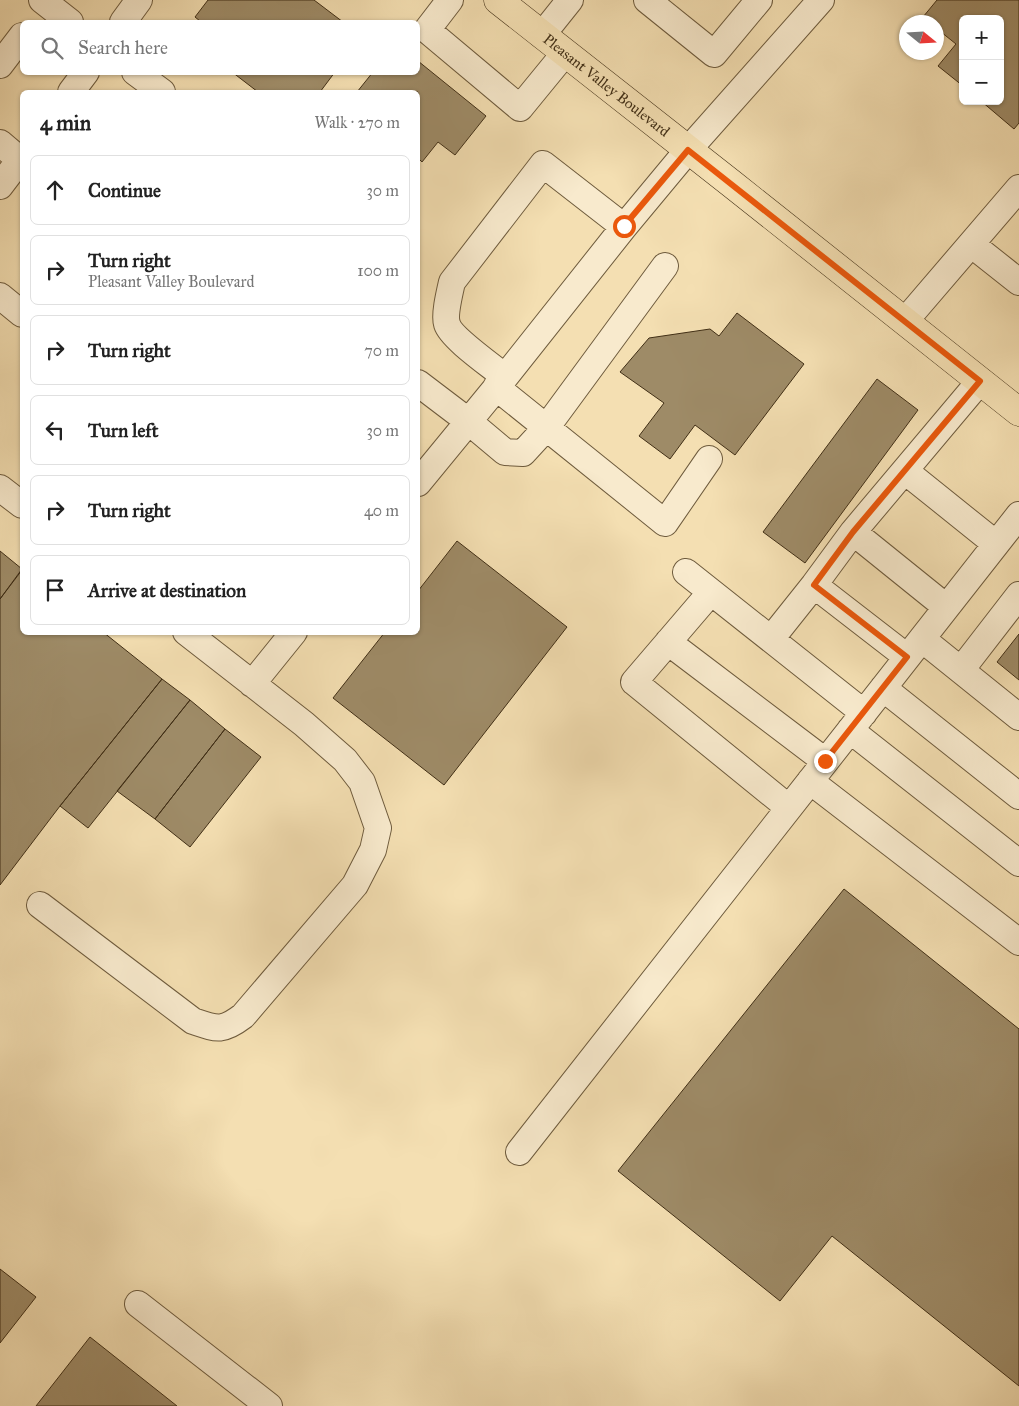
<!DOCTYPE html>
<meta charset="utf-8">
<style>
:root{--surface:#fff;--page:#f6f6f6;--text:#222;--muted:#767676;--line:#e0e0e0}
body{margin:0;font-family:"IM FELL Great Primer",serif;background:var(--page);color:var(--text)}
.controls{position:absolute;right:15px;top:15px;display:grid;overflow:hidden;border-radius:8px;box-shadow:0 1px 4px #0004}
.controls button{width:45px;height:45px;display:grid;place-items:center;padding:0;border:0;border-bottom:1px solid var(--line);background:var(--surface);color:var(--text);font:25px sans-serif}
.compass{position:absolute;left:899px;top:15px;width:45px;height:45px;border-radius:50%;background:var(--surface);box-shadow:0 1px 4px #0004;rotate:108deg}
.stop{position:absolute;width:15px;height:15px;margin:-11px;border:4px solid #ea580c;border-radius:50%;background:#fff}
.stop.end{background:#ea580c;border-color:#fff;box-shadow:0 1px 5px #0008}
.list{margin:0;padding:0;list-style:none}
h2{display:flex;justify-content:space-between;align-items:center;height:65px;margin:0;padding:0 20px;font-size:21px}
h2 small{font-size:16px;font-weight:400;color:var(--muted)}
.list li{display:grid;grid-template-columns:32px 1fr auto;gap:15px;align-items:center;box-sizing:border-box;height:70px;margin:0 10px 10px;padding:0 10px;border:1px solid var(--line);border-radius:8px}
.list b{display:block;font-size:19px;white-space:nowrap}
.list p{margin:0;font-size:16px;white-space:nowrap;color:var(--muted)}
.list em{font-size:16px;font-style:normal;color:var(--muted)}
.icon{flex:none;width:28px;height:28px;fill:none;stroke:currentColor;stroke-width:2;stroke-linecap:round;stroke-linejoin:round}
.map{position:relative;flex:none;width:1019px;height:1406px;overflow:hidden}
.search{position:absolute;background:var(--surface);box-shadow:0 1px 4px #0004;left:20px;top:20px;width:400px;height:55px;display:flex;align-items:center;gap:12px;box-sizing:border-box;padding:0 18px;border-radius:8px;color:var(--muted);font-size:19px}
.panel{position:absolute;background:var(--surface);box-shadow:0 1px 4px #0004;left:20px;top:90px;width:400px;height:545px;border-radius:8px}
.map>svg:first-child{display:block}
.building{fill:#9e8b67;stroke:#412f16}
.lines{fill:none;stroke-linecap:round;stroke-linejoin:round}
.minor-casing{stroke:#6e5b3d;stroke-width:28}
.major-casing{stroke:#412f16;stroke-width:29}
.minor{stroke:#f8eacd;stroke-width:26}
.major{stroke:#f4dfb2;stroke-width:28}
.route{stroke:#ea580c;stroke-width:6}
.labels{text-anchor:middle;stroke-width:5;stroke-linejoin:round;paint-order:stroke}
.street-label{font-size:15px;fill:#412f16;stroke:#f8eacd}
</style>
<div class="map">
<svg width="1019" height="1406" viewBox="0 0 1019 1406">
<rect width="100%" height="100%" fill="#f4dfb2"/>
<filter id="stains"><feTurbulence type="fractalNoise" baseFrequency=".004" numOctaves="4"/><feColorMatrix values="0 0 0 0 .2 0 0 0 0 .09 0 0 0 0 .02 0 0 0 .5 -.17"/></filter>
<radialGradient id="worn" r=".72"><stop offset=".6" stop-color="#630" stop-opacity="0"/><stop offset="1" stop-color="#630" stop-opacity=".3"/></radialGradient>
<path class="building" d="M208 0H314L343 22H199L200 21 195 17Z
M937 0H1019V123L1014 129 981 101H1000V19H963V86L938 66 956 44 936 28V22H929L923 17Z
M418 61 486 116 455 155 438 142 422 162 418 158V92H357L373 72H418Z
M232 72H335L320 92H258Z
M737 313 804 364 735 455 695 425 670 459 639 436 664 403 620 372 649 338 710 329 719 336Z
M877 379 918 410 805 563 763 532Z
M457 541 567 627 444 785 333 698 385 632H418V591Z
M0 551 22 569 0 599Z
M22 570V632H103L162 679 60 806 0 885V599Z
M1019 634V680L997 662Z
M162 679 190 700 88 828 60 806Z
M190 700 225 729 155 819 117 791Z
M225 729 261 757 190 847 155 819Z
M844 889 1019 1029V1386L832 1236 780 1301 618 1171Z
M0 1269 36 1297 0 1343Z
M90 1337 177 1406H36Z"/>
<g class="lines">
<g class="minor-casing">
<path id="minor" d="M42 0 70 22
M450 0 427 30 520 108 565 53
M647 0 714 54 759 0
M123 22 139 0
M542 35 570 0
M0 65 22 36
M135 72 162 92
M71 92 86 72
M0 143 20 160
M0 186 22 157
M971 244 1019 282
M0 296 22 314
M905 321 1019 188
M505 377C492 366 451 338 447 324 444 315 450 291 452 282L543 164 624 227
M418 383 468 421 505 452 523 453 546 428 665 266
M496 387 665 523 709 459
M905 471 996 544
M418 483 505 377 624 227 688 150 821 0
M0 488 22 505
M853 532 946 607
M686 572 864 713
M814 585 907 657
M711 592 634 682 789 808
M771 639 814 585 853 532 980 381
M922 639 1019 717
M668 642 825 761
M961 670 1019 595
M252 684 294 632
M883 688 1019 796
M850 730 1019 863
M810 781 1019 942
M40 905 193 1021C217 1029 222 1032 243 1016L355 885 373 850 378 828 362 782 345 760 304 724 186 632
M519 1152 1019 515
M138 1304 269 1406"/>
</g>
<g class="major-casing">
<g id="major">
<path id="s1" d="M498 0 732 184 1019 412"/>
</g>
</g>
<use href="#minor" class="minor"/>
<use href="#major" class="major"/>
</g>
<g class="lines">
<path class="route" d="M624 226 688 150 980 381 853 532 814 585 907 657 825 761"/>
</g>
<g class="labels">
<g class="street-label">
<text dy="5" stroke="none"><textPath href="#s1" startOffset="138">Pleasant Valley Boulevard</textPath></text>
</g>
</g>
<rect width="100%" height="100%" filter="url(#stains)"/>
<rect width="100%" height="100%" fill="url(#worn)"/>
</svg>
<div class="controls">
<button>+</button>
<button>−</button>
</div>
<svg class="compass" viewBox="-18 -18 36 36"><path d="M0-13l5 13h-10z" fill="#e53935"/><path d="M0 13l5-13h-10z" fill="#767676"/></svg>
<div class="stop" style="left:624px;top:226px"></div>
<div class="stop end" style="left:825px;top:761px"></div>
<div class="search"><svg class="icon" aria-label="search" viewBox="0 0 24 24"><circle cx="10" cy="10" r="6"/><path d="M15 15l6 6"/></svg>Search here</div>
<section class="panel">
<h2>4 min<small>Walk · 270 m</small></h2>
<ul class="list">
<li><svg class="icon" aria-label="ahead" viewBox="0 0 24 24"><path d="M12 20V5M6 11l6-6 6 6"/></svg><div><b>Continue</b></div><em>30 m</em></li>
<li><svg class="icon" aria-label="right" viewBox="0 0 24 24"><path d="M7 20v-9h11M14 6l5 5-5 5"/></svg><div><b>Turn right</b><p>Pleasant Valley Boulevard</p></div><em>100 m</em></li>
<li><svg class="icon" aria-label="right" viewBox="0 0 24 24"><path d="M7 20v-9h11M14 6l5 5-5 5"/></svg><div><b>Turn right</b></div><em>70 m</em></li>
<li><svg class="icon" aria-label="left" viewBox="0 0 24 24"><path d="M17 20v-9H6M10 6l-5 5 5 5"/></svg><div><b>Turn left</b></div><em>30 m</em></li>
<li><svg class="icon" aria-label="right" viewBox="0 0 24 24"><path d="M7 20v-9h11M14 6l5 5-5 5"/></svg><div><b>Turn right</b></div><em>40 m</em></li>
<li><svg class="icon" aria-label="arrive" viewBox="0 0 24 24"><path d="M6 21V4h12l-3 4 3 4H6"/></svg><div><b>Arrive at destination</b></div></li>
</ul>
</section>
</div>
